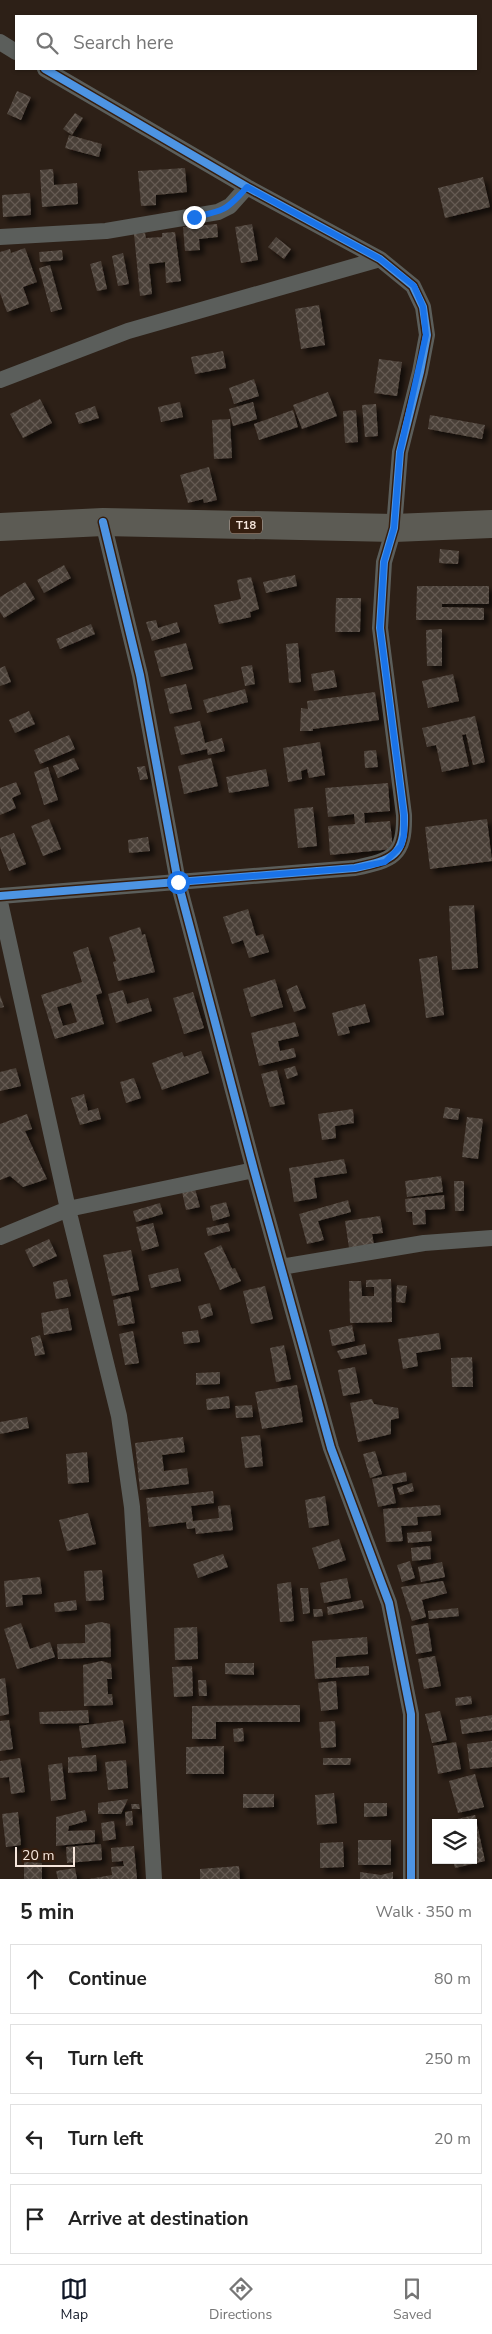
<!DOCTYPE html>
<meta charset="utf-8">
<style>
:root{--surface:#fff;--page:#f2f2f2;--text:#222;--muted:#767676;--line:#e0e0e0;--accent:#111827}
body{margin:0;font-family:"Nunito Sans",sans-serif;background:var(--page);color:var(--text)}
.controls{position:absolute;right:15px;bottom:15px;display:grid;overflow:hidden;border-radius:0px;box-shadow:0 1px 4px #0004}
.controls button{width:45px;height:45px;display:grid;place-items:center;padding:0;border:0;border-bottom:1px solid var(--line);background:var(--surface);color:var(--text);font:25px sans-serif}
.scale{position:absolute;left:15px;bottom:12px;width:60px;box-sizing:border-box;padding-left:5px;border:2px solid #f6e6dc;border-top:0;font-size:14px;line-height:18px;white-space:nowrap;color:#f6e6dc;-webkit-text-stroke:4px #351e0f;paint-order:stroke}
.stop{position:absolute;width:15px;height:15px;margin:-11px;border:4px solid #1a73e8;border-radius:50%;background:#fff}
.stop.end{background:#1a73e8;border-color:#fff;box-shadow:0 1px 5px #0008}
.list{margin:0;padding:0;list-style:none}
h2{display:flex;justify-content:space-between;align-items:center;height:65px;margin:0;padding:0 20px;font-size:21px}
h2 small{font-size:16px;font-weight:400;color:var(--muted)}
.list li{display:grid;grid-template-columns:32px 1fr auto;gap:15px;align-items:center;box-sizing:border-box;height:70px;margin:0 10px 10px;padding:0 10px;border:1px solid var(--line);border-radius:0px}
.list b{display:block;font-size:19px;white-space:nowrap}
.list em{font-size:16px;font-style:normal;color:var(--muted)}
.icon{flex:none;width:28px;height:28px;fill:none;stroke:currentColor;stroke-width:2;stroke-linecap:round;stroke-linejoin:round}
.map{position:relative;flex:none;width:492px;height:1879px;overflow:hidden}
.search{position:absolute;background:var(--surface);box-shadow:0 1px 4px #0004;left:15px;right:15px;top:15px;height:55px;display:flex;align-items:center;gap:12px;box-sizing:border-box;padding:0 18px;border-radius:0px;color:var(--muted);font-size:19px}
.sheet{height:385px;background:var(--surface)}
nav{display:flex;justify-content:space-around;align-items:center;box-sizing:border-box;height:70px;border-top:1px solid var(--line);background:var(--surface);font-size:14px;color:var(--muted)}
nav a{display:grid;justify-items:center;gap:2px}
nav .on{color:var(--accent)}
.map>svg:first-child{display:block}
.building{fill:url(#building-cross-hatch);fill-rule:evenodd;filter:url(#shadow)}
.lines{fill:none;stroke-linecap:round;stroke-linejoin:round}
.street{stroke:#5b5e5b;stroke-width:16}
.highway{stroke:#5c5b54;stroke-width:28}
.cycleway-casing{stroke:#351e0f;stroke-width:11}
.cycleway{stroke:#4d94e3;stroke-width:8}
.route{stroke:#1a73e8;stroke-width:6}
.labels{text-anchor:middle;stroke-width:4;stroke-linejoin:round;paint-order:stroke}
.shield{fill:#351e0f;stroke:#bcaa9e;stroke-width:1}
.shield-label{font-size:11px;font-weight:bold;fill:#f6e6dc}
</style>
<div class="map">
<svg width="492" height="1879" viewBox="0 0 492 1879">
<defs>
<pattern id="building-cross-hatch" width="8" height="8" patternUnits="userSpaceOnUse" patternTransform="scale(1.25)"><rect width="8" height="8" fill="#4a3f37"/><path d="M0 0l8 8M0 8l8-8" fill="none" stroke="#655b53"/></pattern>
<filter id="shadow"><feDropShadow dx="4.5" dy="4.5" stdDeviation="2.5" flood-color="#0009"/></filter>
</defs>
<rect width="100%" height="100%" fill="#2d2017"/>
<path class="building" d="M17 91 31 97 21 120 7 114Z
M75 113 83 118 72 135 63 129Z
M69 135 102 144 99 157 65 148Z
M185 168 187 192 156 195V205L141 206 138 171Z
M53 169 54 185 77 183 78 204 42 207 40 170Z
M483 177 490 207 445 218 438 188Z
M30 193 31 215 3 217 2 195Z
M217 224 218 237 199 239 200 250 185 251 183 227Z
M252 224 258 260 241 263 235 227Z
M175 232 181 281 166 283 165 262 149 264 152 294 140 296 134 234 145 233 146 238 162 237V233Z
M276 237 291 249 284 259 268 247Z
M25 248 37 282 23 287 29 304 7 312 0 293V252L10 249 11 253Z
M62 250 63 260 40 262 39 252Z
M123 253 129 284 118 286 112 256Z
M101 261 107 289 97 291 90 264Z
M50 265 62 309 51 312 39 268Z
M319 305 325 345 301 349 295 309Z
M223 351 226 368 195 374 191 357Z
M379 359 402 362 397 396 374 393Z
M254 379 259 396 234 404 229 388Z
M328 392 337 416 302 429 293 405Z
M40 399 52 423 23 438 10 414Z
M180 402 183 417 161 422 158 407Z
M253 402 257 419 233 426 229 409Z
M376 404 378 436 365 437 362 405Z
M95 406 99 418 79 424 75 413Z
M293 410 298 427 259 440 254 424Z
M356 410 358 442 345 443 343 411Z
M430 415 485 425 482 439 428 429Z
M230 419 232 458 214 459 212 420Z
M209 467 217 500 204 503 203 499 188 503 180 475Z
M440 549 459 551 458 564 439 563Z
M64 565 71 578 44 593 37 580Z
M295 575 297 586 266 593 263 582Z
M251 577 259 609 250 612 251 617 219 624 214 605 241 599 237 580Z
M25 582 35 599 4 618 0 612V597Z
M417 586H489V604H442V607L484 608V620H416Z
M336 598H361L360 632H335Z
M156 620 158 628 177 622 180 632 152 641 146 622Z
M91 624 95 634 60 649 56 639Z
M442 629V666H427L426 630Z
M186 643 193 669 161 677 154 651Z
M298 643 301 682 289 683 286 644Z
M252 665 255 684 245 686 241 667Z
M5 666 11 682 0 686V668Z
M334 670 337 687 314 691 311 674Z
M453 674 459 701 428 708 422 681Z
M186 684 192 709 170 714 164 689Z
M245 689 248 702 207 713 203 700Z
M375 692 379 720 313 729V731H300L301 708 308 709 307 701Z
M29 711 35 724 15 733 9 720Z
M475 716 485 762 473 765 466 734 462 735 469 766 442 772 436 745 427 747 422 728Z
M200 721 205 743 222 738 225 751 208 755 207 749 181 755 174 727Z
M69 735 75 749 40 764 34 750Z
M320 742 325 775 309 778 307 769 301 771 302 779 288 782 283 748Z
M376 750 378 767 365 768 364 751Z
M74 758 79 769 58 778 53 766Z
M211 758 218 786 184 794 178 766Z
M145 766 148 779 140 780 137 767Z
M48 767 58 800 44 805 34 772Z
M266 769 269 786 229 793 226 777Z
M16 782 21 794 12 798 16 808 0 815V788Z
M388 783 390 811 364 813 365 823 390 821 393 849 330 855 328 826 355 824 354 814 328 817 325 788Z
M313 807 317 846 298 848 294 809Z
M49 819 61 849 43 856 31 826Z
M487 819 492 861 430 869 425 827Z
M14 833 26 864 9 871 0 847V838Z
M148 837 150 851 129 853 128 840Z
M474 905 478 968 452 970 449 906Z
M248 909 256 936 263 934 269 952 249 958 243 940 232 944 223 917Z
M140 927 142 935 145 934 155 972 118 981 113 962 116 961 109 937Z
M88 947 102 993 96 995 104 1024 55 1039 41 995 82 982 73 952ZM71 1003 77 1022 63 1026 57 1007Z
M437 956 444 1015 426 1018 419 959Z
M275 979 283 1007 251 1017 243 989Z
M297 985 306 1008 294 1012 286 990Z
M123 990 127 1004 148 998 152 1011 116 1023 108 994Z
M193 992 204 1028 184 1034 173 998Z
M0 995 4 1007 0 1008Z
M365 1004 370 1022 348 1027 350 1033 338 1036 332 1013Z
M295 1022 299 1036 278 1041 280 1051 294 1048 296 1057 259 1066 251 1033Z
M201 1051 209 1073 162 1090 152 1063 182 1052 184 1057Z
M295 1066 298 1075 287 1079 284 1069Z
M16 1068 21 1086 0 1091V1072Z
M277 1070 285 1104 270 1107 261 1074Z
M134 1078 141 1098 126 1103 120 1082Z
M84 1094 88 1111 98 1108 101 1119 80 1125 71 1098Z
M445 1107 460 1109 458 1120 443 1118Z
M353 1109 354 1123 335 1126 336 1138 322 1140 318 1114Z
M27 1114 32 1129 25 1131 47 1179 23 1187 10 1176 0 1180V1124Z
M467 1117 483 1119 478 1159 462 1157Z
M344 1159 347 1173 314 1178 317 1198 294 1202 289 1168Z
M441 1176 443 1192 407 1197 405 1181Z
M454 1181H464V1211H455Z
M195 1189 200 1207 186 1210 182 1192Z
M444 1195 445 1209 425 1210 426 1224 413 1225 412 1212H406L405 1199Z
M348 1200 351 1212 318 1221 324 1240 307 1244 299 1214Z
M226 1202 230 1216 213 1221 210 1206Z
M160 1203 163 1214 136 1222 133 1211Z
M380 1216 383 1233 372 1234 374 1244 349 1248 345 1221Z
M153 1223 159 1246 142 1251 136 1227Z
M228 1223 230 1231 208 1236 206 1228Z
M49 1239 57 1256 33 1267 25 1250Z
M221 1245 232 1269 235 1268 241 1281 220 1290 204 1253Z
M131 1250 139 1290 112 1296 103 1255Z
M178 1268 181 1281 151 1288 148 1275Z
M67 1279 71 1296 56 1299 53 1282Z
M391 1279 392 1322 350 1323 349 1281H361L362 1296H374V1287H366V1280Z
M397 1285 407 1286 405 1303 396 1302Z
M265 1286 273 1319 251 1324 243 1291Z
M130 1296 135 1323 118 1326 113 1300Z
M210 1303 213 1315 201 1319 198 1306Z
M68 1308 72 1330 44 1335 41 1313Z
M352 1325 355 1341 332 1346 329 1330Z
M198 1330 200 1342 184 1344 182 1332Z
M133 1331 139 1363 125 1365 119 1334Z
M439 1333 441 1349 416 1353 418 1366 403 1369 398 1339Z
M40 1335 45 1354 35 1356 31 1338Z
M365 1344 367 1354 341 1359 337 1351Z
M284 1345 291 1379 276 1382 270 1348Z
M472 1357 473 1387H452L451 1358Z
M355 1367 360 1393 343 1396 338 1370Z
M220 1372V1384L196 1385V1373Z
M297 1385 303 1422 262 1429 255 1392Z
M229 1396 230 1408 207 1410 206 1399Z
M372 1399 374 1404 398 1408 399 1418 391 1420V1434L358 1442 350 1403Z
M252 1405 253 1417 236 1418 235 1406Z
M27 1417 29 1428 0 1434V1422Z
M260 1435 263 1466 245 1468 241 1437Z
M183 1437 185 1452 162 1455 164 1471 187 1468 189 1484 140 1490 135 1443Z
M375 1451 382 1474 370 1478 363 1454Z
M87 1452 89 1482 68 1484 66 1454Z
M406 1472 407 1481 392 1484 396 1503 378 1507 372 1479Z
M412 1483 414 1491 400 1495 397 1488Z
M213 1491 214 1503 191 1506 193 1521 219 1518 218 1506 230 1505 233 1530 196 1534 195 1528 187 1529 186 1522 149 1527 146 1498Z
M325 1496 329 1525 309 1528 305 1500Z
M440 1505 441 1515 417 1517 418 1525 401 1526 403 1541 386 1542 383 1509Z
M88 1513 96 1544 67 1551 59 1520Z
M431 1531 432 1541 408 1543 407 1533Z
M339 1539 346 1560 319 1569 312 1548Z
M430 1546 431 1559 412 1561 411 1548Z
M223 1554 228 1567 198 1578 193 1564Z
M410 1561 415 1578 402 1582 397 1565Z
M442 1562 445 1577 421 1582 418 1567Z
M102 1570 104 1600 86 1601 84 1571Z
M40 1577 42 1594 22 1595 23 1605 6 1607 4 1581Z
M347 1578 351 1598 324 1603 320 1583Z
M443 1581 447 1593 422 1600 426 1617 412 1621 401 1587Z
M291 1582 294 1621 280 1622 277 1584Z
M300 1588H308L310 1613 303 1614Z
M76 1600 77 1610 55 1612 54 1603Z
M362 1600 364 1608 328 1615 327 1607Z
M458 1608 459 1616 429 1619 428 1611Z
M313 1609H322L323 1616 314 1617Z
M101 1622 110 1624 111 1657 58 1659 57 1644 85 1643V1625Z
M21 1623 30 1649 50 1642 55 1657 17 1669 4 1629Z
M428 1623 432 1651 416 1654 411 1626Z
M197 1627 198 1659 175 1660 174 1628Z
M367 1637 368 1654 336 1657V1668L369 1666V1675L315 1679 312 1641Z
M435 1656 441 1686 424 1689 418 1659Z
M102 1661 111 1664 112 1679H107L108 1694H112L113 1705 84 1706 83 1665Z
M225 1663H254V1675L225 1674Z
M192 1666 193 1696 174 1697 172 1667Z
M5 1678 9 1714 0 1716V1679Z
M198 1680H206L207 1696H199Z
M336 1681 338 1709 321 1711 318 1683Z
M471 1696 472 1704 456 1706 455 1698Z
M300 1705V1722H216V1739H192V1706Z
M88 1710 89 1723 40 1724 39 1712Z
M440 1711 447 1740 432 1743 425 1714Z
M492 1715V1730L462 1734 460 1720Z
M9 1720 13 1749 0 1751V1721Z
M123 1720 126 1743 82 1748 79 1726Z
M335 1721 336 1747 321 1748 319 1722Z
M243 1728 244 1741 234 1742 233 1729Z
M492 1741V1767L470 1769 467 1744Z
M456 1742 461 1769 438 1774 433 1746Z
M224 1746V1774H186V1747Z
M96 1755 97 1771 68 1773V1757Z
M20 1758 25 1792 11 1794 9 1777 0 1778V1761Z
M323 1758H351L350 1765H323Z
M126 1760 128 1788 108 1790 105 1762Z
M62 1763 66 1799 51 1801 48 1765Z
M475 1774 484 1807 458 1813 449 1781Z
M334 1793 337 1823 317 1825 315 1795Z
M243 1794H274V1807L243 1808Z
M128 1799 121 1814H98V1803Z
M364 1803H387V1816L364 1817Z
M131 1804H139L140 1809H132Z
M85 1810 87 1821 69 1826 68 1831 95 1830V1842L56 1846V1817Z
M132 1811 133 1825 126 1826 125 1812Z
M18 1812 21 1845 6 1847 2 1814Z
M475 1815 485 1861 455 1868 453 1860H473V1823L444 1822Z
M114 1821 116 1839 103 1841 101 1823Z
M358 1840H391V1865H358Z
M343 1842 344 1867 320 1868V1843Z
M101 1844 102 1860 67 1863 66 1847Z
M134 1846 137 1879H89L112 1875 111 1867 124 1866 123 1861 112 1862 111 1848Z
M24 1862 42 1863V1879H24Z
M239 1866 240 1879H200V1869Z
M75 1868 77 1879H58L56 1871Z
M360 1872 381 1875 393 1872V1879H360Z"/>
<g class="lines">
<path class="street" d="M0 42 16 52
M0 237 106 231 218 212 230 206 247 187
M0 380 128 331 380 259
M103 522 140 675 178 882 254 1170 331 1448 389 1603 411 1714V1879
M0 896 355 868C393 860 405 856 404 815L380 628 384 562 394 528 400 452 420 372 427 335 423 307 413 286 380 259 247 187 45 69
M0 902 68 1209 119 1416 132 1507 154 1879
M0 1237 68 1209 254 1170
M281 1267 424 1243 492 1238"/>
<path class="highway" d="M0 527 103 522 394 528 492 524"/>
<g class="cycleway-casing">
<path id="cycleway" d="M103 522 140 675 178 882 254 1170 331 1448 389 1603 411 1714V1879
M0 896 355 868C393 860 405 856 404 815L380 628 384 562 394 528 400 452 420 372 427 335 423 307 413 286 380 259 247 187 45 69"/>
</g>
<use href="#cycleway" class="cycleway"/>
</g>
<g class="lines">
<path class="route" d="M178 882 355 868 385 862 401 846 404 835V815L380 628 384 562 394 528 400 452 426 335 423 307 414 286 380 259 247 187C227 210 224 211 194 217"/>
</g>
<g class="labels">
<rect class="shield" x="230" y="516.5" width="32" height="17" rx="4"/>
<g class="shield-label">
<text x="246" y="529">T18</text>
</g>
</g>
</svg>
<div class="controls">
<button><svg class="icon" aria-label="layers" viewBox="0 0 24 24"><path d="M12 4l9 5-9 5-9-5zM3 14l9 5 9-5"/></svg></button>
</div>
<div class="scale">20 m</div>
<div class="stop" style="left:178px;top:882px"></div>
<div class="stop end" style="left:194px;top:217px"></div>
<div class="search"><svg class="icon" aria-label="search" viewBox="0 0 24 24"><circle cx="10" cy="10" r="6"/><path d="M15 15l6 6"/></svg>Search here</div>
</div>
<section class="sheet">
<h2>5 min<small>Walk · 350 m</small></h2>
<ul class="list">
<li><svg class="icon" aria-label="ahead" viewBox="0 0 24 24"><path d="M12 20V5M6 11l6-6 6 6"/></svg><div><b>Continue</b></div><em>80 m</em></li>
<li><svg class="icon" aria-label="left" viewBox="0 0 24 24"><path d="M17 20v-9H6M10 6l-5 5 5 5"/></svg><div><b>Turn left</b></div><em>250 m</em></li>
<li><svg class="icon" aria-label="left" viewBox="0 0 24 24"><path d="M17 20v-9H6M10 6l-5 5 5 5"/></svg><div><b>Turn left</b></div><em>20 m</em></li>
<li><svg class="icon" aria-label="arrive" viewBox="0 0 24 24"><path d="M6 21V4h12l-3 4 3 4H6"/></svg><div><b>Arrive at destination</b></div></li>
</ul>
</section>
<nav>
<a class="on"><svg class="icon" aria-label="map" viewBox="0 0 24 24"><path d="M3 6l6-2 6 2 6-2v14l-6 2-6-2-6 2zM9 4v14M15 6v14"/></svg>Map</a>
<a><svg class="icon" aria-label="directions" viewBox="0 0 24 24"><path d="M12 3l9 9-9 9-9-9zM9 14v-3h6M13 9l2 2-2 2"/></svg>Directions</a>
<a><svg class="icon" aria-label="saved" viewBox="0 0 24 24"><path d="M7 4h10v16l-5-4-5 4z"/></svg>Saved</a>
</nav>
